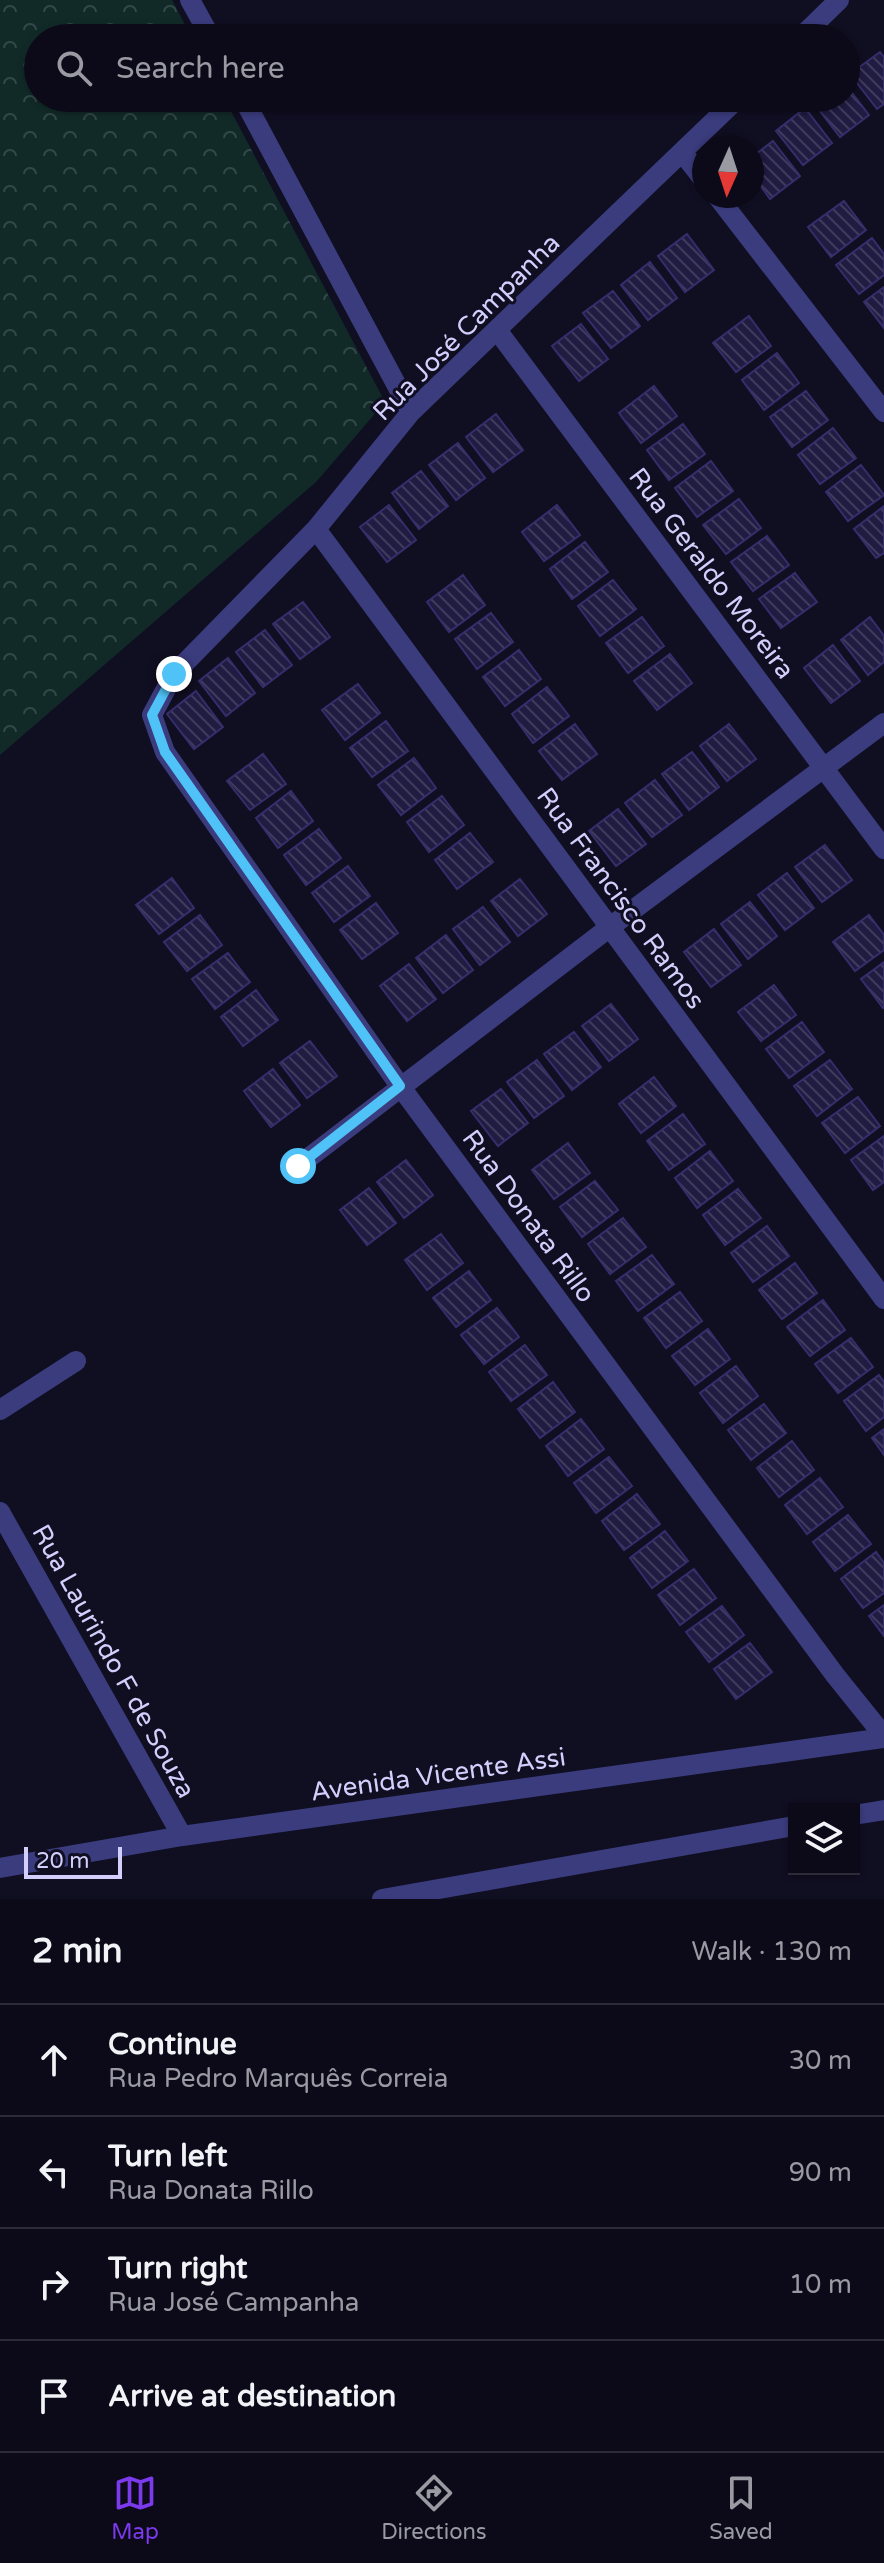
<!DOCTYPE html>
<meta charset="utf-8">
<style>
:root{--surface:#0c0a19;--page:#151322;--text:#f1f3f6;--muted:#9a9aa2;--line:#2c2b38;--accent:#7c3aed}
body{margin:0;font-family:"Varela Round",sans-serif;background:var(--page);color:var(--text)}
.controls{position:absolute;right:24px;bottom:24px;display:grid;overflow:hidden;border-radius:0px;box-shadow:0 2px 6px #0004}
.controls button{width:72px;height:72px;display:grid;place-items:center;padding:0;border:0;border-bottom:2px solid var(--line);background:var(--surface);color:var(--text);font:40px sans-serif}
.compass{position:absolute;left:692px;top:136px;width:72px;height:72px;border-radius:50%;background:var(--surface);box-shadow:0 2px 6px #0004;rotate:183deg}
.scale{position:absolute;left:24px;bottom:20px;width:98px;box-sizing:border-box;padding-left:8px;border:4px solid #d2cffd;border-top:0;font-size:22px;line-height:28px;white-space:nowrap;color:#d2cffd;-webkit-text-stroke:6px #100e21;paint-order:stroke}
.stop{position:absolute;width:24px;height:24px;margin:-18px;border:6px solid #4fc3f7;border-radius:50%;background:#fff}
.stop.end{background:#4fc3f7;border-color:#fff;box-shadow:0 2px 8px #0008}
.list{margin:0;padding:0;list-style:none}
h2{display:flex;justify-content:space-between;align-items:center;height:104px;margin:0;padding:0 32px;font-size:34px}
h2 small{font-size:26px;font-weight:400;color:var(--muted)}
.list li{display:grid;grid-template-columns:52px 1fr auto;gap:24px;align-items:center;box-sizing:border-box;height:112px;padding:0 32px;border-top:2px solid var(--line)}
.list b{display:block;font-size:30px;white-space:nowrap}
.list p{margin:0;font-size:26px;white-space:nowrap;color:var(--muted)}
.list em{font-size:26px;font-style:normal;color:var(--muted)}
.icon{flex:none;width:44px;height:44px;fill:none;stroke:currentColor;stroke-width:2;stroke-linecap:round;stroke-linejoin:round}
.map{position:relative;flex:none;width:884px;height:1899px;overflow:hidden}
.search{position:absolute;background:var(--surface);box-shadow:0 2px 6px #0004;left:24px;right:24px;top:24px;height:88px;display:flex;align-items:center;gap:20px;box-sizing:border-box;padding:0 28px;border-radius:44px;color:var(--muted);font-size:30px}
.sheet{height:552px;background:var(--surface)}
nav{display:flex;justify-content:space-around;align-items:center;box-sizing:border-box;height:112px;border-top:2px solid var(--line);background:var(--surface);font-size:22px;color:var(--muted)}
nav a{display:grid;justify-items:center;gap:4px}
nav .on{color:var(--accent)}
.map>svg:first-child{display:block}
.forest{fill:url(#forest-crowns)}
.building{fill:url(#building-back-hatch);stroke:#362e6c;stroke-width:2}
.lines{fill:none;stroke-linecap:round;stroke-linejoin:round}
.minor{stroke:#3b3c7e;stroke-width:20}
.tertiary{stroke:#3b3c7e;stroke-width:20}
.route{stroke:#4fc3f7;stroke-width:10}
.labels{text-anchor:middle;stroke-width:6;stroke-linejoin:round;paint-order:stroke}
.street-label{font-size:26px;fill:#d2cffd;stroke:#100e21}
</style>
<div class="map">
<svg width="884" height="1899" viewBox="0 0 884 1899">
<defs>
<pattern id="forest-crowns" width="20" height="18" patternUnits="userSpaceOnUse" patternTransform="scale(2)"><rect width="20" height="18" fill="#112a28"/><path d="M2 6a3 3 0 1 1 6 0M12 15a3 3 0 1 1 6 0" fill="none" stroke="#334848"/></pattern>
<pattern id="building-back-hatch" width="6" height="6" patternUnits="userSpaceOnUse" patternTransform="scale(2)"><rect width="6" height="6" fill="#201b41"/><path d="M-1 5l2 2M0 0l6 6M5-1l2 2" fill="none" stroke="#403b5d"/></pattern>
</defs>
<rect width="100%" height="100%" fill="#100e21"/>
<path class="forest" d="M0 0H172L192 38H38V98H224L385 402 316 482 0 755Z"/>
<path class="building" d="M880 52 884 57V104L877 109 850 74Z
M846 85 869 115 840 137 813 102 819 98H846Z
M805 108 832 143 803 165 776 131Z
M773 141 800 176 770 199 752 174V157Z
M844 201 866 230 831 257 808 227Z
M687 234 714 270 685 292 658 256Z
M872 238 884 254V275L859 294 836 265Z
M650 262 677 298 648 320 621 285Z
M884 287V328L864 302Z
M613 291 640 326 611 348 583 313Z
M749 316 771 346 736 372 713 343Z
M581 324 608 359 579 381 552 346Z
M777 353 799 383 764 410 742 380Z
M654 386 677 416 641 443 619 413Z
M806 391 828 420 792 447 770 417Z
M496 414 523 450 493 472 466 437Z
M683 424 705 454 669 480 647 450Z
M833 428 856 458 820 484 798 455Z
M458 443 485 478 456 500 429 465Z
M711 461 733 491 697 517 675 488Z
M861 465 884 495 848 521 826 492Z
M421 471 448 506 419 529 392 493Z
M739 499 761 528 726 554 703 525Z
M389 505 416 540 387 562 360 527Z
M557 505 580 535 544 561 522 532Z
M884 506V553L876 558 854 529Z
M767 536 789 565 753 591 731 562Z
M585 542 608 572 572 599 550 569Z
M795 573 817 602 781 628 759 599Z
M463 575 485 605 449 632 427 602Z
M613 580 636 609 600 636 578 606Z
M303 602 330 637 300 659 273 624Z
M491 613 513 642 477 669 455 639Z
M642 617 664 646 628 673 606 643Z
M870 617 884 636V662L868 675 841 640Z
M265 630 292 665 263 687 236 652Z
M833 645 860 681 831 703 804 668Z
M519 650 541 679 505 706 483 677Z
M670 654 692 683 657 710 634 681Z
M228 658 255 693 226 716 199 681Z
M358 684 380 713 345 740 322 710Z
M547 687 569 716 533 743 512 714Z
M196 691 223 727 194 749 167 714Z
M386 721 408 751 372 777 350 748Z
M575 724 597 754 562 780 539 751Z
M729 724 756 759 727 781 700 746Z
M692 752 719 787 689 810 662 774Z
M263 754 286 784 250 810 227 781Z
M414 758 436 788 401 815 378 785Z
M655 780 682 815 652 837 625 803Z
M291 791 313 821 278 848 256 818Z
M442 796 464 825 429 852 407 822Z
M618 809 646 844 616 866 589 831Z
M319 829 341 858 306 885 284 855Z
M470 833 493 862 457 889 435 860Z
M825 845 852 880 822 902 795 867Z
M348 866 370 896 334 922 312 893Z
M787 873 814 908 785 930 758 895Z
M172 878 194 908 159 934 136 905Z
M520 879 547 914 518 936 491 901Z
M750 902 777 936 748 959 721 924Z
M376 903 398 933 362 959 340 930Z
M483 907 510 942 480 965 453 929Z
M200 915 222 945 187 971 164 942Z
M869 915 884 935V950L855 971 833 942Z
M714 929 741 965 711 987 684 952Z
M446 935 473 970 443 993 416 958Z
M228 953 250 982 215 1009 192 979Z
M884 962V1007L883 1008 861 979Z
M409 964 436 999 407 1021 380 986Z
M774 985 796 1015 761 1041 738 1012Z
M256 990 278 1020 243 1046 221 1017Z
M611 1004 638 1039 609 1061 582 1026Z
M802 1022 824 1052 789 1078 766 1049Z
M574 1032 601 1067 572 1090 544 1054Z
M310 1041 337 1076 307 1098 280 1063Z
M537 1060 564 1096 534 1118 507 1082Z
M830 1060 852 1089 817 1116 794 1086Z
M273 1069 300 1105 271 1127 244 1091Z
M654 1077 676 1106 641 1133 619 1104Z
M501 1089 528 1123 498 1146 471 1111Z
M858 1097 880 1126 845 1153 822 1123Z
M683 1114 705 1144 669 1170 647 1141Z
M884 1136V1182L873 1190 851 1160Z
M568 1143 590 1173 554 1199 532 1170Z
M710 1151 733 1181 697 1208 675 1178Z
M406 1160 433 1195 404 1218 377 1182Z
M595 1181 618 1210 582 1237 560 1207Z
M369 1188 396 1223 367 1245 340 1210Z
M738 1189 761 1218 725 1245 703 1215Z
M623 1218 646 1247 610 1274 588 1244Z
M767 1226 789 1256 753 1282 731 1253Z
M441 1234 463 1263 427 1290 405 1260Z
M652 1255 674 1284 638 1311 616 1281Z
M795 1263 817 1293 782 1319 759 1290Z
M469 1271 491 1300 456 1327 433 1298Z
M680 1292 702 1321 666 1348 644 1318Z
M823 1300 845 1330 810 1356 787 1327Z
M497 1308 519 1337 484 1364 461 1335Z
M708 1329 730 1359 695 1385 672 1356Z
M851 1338 873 1367 838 1393 815 1364Z
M525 1345 547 1375 511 1401 489 1372Z
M736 1366 758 1396 723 1423 700 1393Z
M879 1375 884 1382V1417L866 1431 844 1401Z
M553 1382 575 1412 540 1438 518 1409Z
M764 1404 786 1433 751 1460 728 1430Z
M581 1419 604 1449 568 1476 546 1446Z
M884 1429V1455L872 1438Z
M792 1441 814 1470 779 1497 757 1468Z
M609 1457 632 1486 596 1513 574 1483Z
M820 1478 843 1507 807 1534 785 1505Z
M637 1494 660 1524 624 1550 602 1521Z
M848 1515 871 1544 835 1571 813 1542Z
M665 1531 688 1561 652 1588 630 1558Z
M876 1552 884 1563V1593L863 1608 841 1579Z
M694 1569 716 1598 680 1625 658 1595Z
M884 1605V1636L869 1616Z
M722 1606 744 1635 709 1662 686 1632Z
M750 1643 772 1672 736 1699 714 1669Z"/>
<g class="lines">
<path class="minor" d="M190 0 211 38
M800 38 839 0
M243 98 411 412
M738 98 411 412 316 529 174 674 152 715 165 752 400 1086 835 1675 884 1736
M682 152 704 180
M717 196 884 412
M497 330 884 849
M316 529 884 1299
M298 1166 610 927 884 723
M0 1410 76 1361
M0 1512 182 1836
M0 1868 182 1836 884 1738"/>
<path class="tertiary" d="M854 1815 884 1810
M382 1899 794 1826"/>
</g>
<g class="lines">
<path class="route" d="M174 674 152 715 165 752 400 1086 298 1166"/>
</g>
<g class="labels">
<g class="street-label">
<text transform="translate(466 327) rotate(-45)" y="9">Rua José Campanha</text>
<text transform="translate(712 573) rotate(53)" y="9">Rua Geraldo Moreira</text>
<text transform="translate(621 898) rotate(54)" y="9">Rua Francisco Ramos</text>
<text transform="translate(529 1216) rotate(54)" y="9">Rua Donata Rillo</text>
<text transform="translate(114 1661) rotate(61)" y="9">Rua Laurindo F de Souza</text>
<text transform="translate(438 1774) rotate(-8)" y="9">Avenida Vicente Assi</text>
</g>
</g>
</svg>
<div class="controls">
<button><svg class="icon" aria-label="layers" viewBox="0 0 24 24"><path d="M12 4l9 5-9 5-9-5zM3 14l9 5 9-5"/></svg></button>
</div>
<svg class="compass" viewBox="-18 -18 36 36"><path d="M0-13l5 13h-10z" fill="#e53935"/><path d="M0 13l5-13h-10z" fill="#9a9aa2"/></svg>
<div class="scale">20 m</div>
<div class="stop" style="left:298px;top:1166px"></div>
<div class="stop end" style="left:174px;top:674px"></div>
<div class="search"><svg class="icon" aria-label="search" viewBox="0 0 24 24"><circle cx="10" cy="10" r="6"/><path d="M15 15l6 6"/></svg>Search here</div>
</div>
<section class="sheet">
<h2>2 min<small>Walk · 130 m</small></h2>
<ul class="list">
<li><svg class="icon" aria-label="ahead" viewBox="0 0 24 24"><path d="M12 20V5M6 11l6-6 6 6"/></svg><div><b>Continue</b><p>Rua Pedro Marquês Correia</p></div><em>30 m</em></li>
<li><svg class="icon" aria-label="left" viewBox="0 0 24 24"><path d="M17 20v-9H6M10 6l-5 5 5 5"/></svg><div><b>Turn left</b><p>Rua Donata Rillo</p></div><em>90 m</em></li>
<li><svg class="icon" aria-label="right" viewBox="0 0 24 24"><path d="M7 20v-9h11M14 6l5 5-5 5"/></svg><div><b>Turn right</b><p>Rua José Campanha</p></div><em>10 m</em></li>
<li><svg class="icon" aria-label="arrive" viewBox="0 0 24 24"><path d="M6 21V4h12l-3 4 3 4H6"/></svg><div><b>Arrive at destination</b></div></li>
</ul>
</section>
<nav>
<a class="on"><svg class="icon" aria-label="map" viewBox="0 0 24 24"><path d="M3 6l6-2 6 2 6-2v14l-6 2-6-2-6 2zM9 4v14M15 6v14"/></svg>Map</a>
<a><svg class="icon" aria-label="directions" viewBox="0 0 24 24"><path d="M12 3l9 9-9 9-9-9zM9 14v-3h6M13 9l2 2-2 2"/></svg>Directions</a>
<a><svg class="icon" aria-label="saved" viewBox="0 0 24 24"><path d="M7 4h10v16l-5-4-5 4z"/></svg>Saved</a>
</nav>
